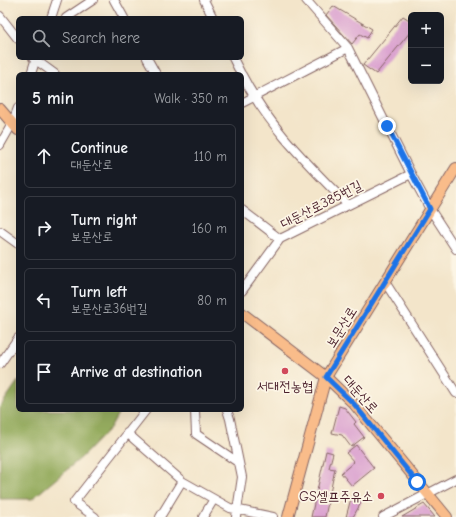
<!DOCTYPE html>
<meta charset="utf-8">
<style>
:root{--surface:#171b24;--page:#242831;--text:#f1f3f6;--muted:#9ea1a6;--line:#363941}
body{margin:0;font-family:"Comic Neue","Poor Story",sans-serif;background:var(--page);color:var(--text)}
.controls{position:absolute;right:12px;top:12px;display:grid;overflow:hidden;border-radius:6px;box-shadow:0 4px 16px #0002}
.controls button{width:36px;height:36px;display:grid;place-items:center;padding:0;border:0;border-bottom:1px solid var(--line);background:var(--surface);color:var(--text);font:20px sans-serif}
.stop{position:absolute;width:12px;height:12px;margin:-9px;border:3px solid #1a73e8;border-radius:50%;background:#fff}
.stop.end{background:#1a73e8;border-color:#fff;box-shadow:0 1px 4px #0008}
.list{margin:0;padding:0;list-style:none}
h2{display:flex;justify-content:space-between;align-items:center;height:52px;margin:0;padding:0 16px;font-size:17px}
h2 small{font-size:13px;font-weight:400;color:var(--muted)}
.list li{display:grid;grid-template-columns:26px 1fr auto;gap:12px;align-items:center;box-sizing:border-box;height:64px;margin:0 8px 8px;padding:0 8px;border:1px solid var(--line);border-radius:6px}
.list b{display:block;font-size:15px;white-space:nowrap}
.list p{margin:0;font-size:13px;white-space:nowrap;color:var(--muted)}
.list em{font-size:13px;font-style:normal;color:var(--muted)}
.icon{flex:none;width:22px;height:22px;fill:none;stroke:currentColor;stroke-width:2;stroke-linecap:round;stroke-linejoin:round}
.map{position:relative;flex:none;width:456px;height:517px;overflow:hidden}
.search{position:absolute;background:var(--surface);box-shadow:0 4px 16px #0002;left:16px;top:16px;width:228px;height:44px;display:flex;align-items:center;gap:10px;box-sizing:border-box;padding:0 14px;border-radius:6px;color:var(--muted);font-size:15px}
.panel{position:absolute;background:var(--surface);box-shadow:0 4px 16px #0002;left:16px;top:72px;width:228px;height:340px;border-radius:6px}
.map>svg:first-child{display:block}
.forest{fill:#95ac5e;stroke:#706644}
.building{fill:#d798cd}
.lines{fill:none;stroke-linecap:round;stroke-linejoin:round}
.minor-casing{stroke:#856463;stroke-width:10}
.major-casing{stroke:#856463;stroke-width:12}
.minor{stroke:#fff;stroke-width:8}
.major{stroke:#f9bc8a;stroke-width:10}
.route{stroke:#1a73e8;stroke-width:5}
.poi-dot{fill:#d1495b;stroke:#fcf5e5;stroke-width:1.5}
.labels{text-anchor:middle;stroke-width:3.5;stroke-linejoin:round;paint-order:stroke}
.street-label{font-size:14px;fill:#4a1f2b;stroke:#fcf5e5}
.poi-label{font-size:14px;fill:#4a1f2b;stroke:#fcf5e5}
</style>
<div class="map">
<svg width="456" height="517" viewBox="0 0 456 517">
<rect width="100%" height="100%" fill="#fcf5e5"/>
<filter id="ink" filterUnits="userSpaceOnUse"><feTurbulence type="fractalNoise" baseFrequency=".025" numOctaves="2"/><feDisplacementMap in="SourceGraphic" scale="8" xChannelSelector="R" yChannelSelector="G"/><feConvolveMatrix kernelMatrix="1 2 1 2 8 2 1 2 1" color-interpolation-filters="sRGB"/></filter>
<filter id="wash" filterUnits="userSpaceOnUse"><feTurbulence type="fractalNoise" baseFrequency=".012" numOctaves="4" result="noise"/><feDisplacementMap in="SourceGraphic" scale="16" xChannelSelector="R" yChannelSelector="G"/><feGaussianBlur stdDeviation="0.9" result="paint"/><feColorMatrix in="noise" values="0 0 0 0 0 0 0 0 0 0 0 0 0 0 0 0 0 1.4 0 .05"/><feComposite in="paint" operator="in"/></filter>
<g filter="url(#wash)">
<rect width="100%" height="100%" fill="#f3e5ca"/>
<path class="forest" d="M18 381V410H120L110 428 82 457 32 499H0V407Z"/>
<g id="blocks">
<path class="building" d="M333 6 372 29 367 38 360 34 352 44 326 15Z
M403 16 411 21V31L376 74 363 65Z
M339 406 345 408 356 422 354 424 364 437 351 447 342 435 332 433Z
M356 445 374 468 352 486 341 473 354 462 346 453Z
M326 451 333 453 329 468 335 469 325 517H311Z
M355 492 362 501 353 517H346L350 502Z
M424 504 435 517H402Z"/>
</g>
</g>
<g filter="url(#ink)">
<use href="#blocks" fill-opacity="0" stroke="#856463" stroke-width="1"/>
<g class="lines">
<g class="minor-casing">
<path id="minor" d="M114 0 124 18
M204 0 213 18
M306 0 348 48 411 174 430 209 456 249
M0 16 18 39
M51 18 57 0
M66 18 93 0
M33 58 55 74
M147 58 156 74
M233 58 241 74
M31 74 36 58
M242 75C268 126 308 164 348 205
M242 103 348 48
M0 145 12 124 18 108
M242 210 280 239
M0 231 18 244
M385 282 456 393
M242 291 280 239 411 174
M0 364 18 338
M195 410 196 434 239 463
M227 410 230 419 242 477 236 517
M127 433 182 481 230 508 273 517
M95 517 74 502 146 410
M160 517 182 481
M203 517 214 499
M383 517 456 479"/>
</g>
<g class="major-casing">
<path id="major" d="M0 109 18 130
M242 313 326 377 354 404 447 517
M288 517 326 377 456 168"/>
</g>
<use href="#minor" class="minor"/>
<use href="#major" class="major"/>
</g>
</g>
<g class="lines" filter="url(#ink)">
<path class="route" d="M387 126 430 209 326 377 354 404 417 482"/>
</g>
<g class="poi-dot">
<circle cx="285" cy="371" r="4"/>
<circle cx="381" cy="496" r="4"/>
</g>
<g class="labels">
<g class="street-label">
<text transform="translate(321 204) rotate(-27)" y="5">대둔산로385번길</text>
<text transform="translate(341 327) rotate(-58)" y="5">보문산로</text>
<text transform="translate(361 394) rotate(48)" y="5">대둔산로</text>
</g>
<g class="poi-label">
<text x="285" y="391">서대전농협</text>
<text x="373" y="501" text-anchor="end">GS셀프주유소</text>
</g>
</g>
</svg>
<div class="controls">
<button>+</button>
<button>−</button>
</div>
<div class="stop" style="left:417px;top:482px"></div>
<div class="stop end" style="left:387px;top:126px"></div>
<div class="search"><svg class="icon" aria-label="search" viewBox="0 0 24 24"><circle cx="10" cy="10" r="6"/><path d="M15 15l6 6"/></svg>Search here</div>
<section class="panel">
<h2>5 min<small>Walk · 350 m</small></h2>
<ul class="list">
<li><svg class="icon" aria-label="ahead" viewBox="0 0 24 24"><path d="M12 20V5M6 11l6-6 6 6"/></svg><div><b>Continue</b><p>대둔산로</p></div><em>110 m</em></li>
<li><svg class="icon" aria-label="right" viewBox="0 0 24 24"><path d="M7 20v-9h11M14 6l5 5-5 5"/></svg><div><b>Turn right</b><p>보문산로</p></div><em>160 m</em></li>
<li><svg class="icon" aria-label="left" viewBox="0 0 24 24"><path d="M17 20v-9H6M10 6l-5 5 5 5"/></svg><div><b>Turn left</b><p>보문산로36번길</p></div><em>80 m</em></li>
<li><svg class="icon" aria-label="arrive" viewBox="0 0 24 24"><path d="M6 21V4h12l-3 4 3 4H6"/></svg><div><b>Arrive at destination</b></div></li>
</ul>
</section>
</div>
